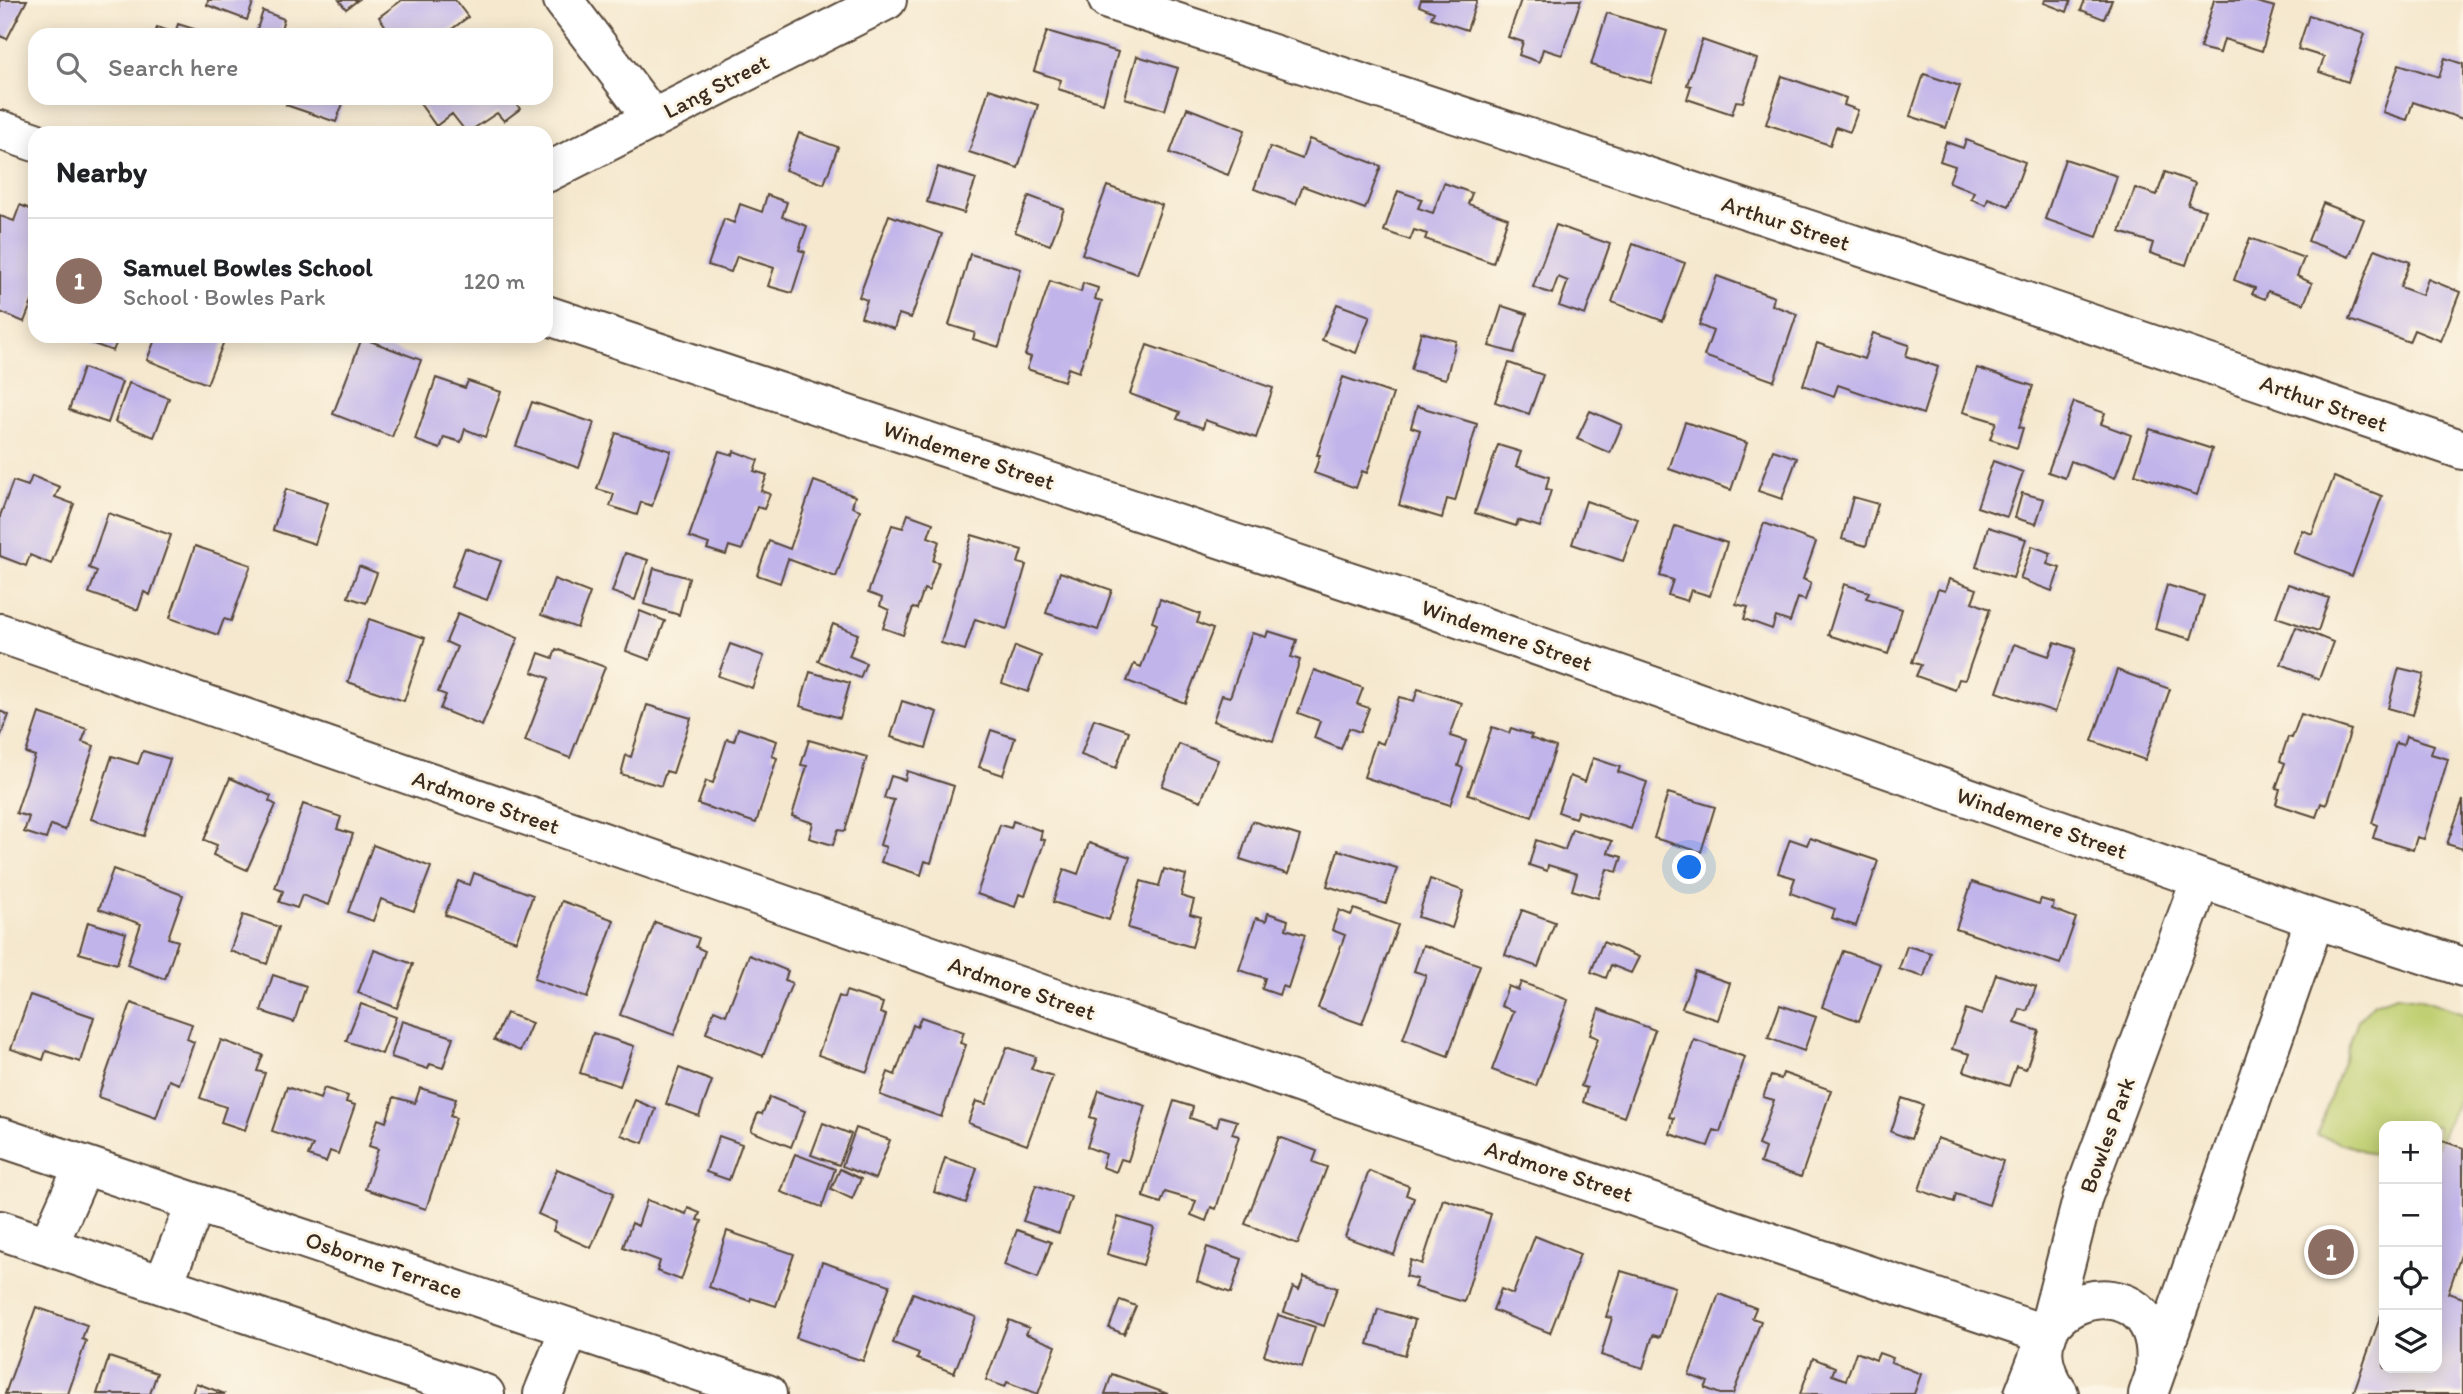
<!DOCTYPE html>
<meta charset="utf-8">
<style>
:root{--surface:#fff;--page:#f2f2f2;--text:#202124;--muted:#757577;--line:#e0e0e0;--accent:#111827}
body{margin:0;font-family:Itim,sans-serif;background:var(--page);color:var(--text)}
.controls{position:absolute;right:21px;bottom:21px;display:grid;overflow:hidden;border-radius:14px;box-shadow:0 4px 18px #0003}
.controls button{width:63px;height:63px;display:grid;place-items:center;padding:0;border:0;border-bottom:2px solid var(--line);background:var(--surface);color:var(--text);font:35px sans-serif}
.you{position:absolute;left:1690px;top:868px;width:24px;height:24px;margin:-18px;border:5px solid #fff;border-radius:50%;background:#1a73e8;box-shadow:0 0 0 10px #1a73e833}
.badge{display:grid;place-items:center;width:46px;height:46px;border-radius:50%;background:var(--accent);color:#fff;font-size:23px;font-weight:700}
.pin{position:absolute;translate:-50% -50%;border:4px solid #fff;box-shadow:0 2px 7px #0006}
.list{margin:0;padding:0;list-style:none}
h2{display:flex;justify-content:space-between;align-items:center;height:91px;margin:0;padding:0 28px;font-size:30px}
h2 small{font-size:23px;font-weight:400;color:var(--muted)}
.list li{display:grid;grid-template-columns:46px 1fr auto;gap:21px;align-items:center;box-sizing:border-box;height:126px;padding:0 28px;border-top:2px solid var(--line)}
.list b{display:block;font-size:26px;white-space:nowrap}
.list p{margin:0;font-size:23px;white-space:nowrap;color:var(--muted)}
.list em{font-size:23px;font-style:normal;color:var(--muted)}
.icon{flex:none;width:38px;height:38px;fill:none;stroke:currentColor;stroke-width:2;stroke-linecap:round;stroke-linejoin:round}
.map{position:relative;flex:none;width:2463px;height:1394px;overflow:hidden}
.search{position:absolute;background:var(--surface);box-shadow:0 4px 18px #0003;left:28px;top:28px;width:525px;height:77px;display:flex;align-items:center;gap:18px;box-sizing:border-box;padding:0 24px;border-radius:21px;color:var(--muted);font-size:26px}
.panel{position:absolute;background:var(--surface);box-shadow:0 4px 18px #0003;left:28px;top:126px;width:525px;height:217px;border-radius:21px}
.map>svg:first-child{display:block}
.green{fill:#bfcf71;stroke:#7d7c48;stroke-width:2}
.building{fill:#c1b4ea}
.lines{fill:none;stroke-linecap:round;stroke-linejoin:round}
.minor-casing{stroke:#574638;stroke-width:42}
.minor{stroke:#fff;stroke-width:38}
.labels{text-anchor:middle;stroke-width:6;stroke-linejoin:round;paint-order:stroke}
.street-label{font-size:23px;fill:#3b2a1e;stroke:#fcf5e5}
</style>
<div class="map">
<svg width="2463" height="1394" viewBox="0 0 2463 1394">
<rect width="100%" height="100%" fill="#fcf5e5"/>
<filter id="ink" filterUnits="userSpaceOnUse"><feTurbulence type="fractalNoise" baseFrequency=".0143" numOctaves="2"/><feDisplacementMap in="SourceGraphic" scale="14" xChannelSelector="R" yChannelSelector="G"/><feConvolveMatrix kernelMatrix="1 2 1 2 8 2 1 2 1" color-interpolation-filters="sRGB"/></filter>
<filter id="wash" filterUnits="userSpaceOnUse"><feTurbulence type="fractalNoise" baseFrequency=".00686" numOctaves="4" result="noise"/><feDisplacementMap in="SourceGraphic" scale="28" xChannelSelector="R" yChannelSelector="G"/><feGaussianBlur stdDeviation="1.57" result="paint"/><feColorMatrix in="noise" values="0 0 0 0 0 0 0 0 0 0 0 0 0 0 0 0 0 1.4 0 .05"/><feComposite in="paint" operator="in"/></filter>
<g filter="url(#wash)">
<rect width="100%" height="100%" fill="#f5e8ce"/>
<path class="green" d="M2396 995 2419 998 2463 1013V1088L2437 1148V1126H2384V1158L2317 1135 2358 1020 2374 1003Z"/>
<g id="blocks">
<path class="building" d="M0 0H27L7 39 0 36Z
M208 0H254L247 20 207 5Z
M339 0H358L346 9Z
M402 0H455L468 17 444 35H392L379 17Z
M1421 0H1477L1467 30 1431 18 1434 12 1419 6Z
M1521 0H1581L1562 55 1543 49 1539 62 1519 55 1523 42 1508 37Z
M2045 0H2071L2067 12 2044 3Z
M2085 0H2112L2104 19 2081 10Z
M2214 0H2249L2275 7 2262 51 2224 39 2220 53 2200 48Z
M263 11 284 19 279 35H255Z
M1607 13 1667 31 1651 83 1591 65Z
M2309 15 2365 34 2348 82 2319 72 2324 57 2298 49Z
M178 24 210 34V35H155L157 27 175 33Z
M340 26 346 35H325Z
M1047 31 1118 52 1103 103 1058 89 1061 80 1034 71Z
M1702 40 1757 59 1743 102 1736 101 1732 114 1687 99 1691 86 1687 85Z
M1137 56 1178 68 1165 110 1125 98Z
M2445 58 2463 64V119L2413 102 2407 120 2383 112 2399 64 2439 77Z
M1924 74 1960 86 1946 128 1910 116Z
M1782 76 1846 98 1844 105 1858 110 1850 132 1836 127 1830 145 1766 124Z
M989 89 1038 105 1018 168 969 152Z
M288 98H345L336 122 286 105Z
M416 98H517L514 100 520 109 504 121 497 113 467 133 452 114 436 126Z
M1187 108 1245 130 1228 175 1170 153Z
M799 133 838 147 824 184 785 170Z
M1309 139 1381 166 1365 209 1303 186 1296 204 1254 189 1270 147 1302 159Z
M1966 140 2025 162 2009 206 1988 198 1986 205 1971 199 1974 192 1949 182 1955 166 1940 161 1946 142 1963 148Z
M2065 159 2117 176 2097 237 2045 219Z
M938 167 976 179 964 213 927 202Z
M2165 172 2195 183 2188 205 2205 210 2186 265 2150 253 2153 243 2120 232 2135 188 2157 195Z
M1444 183 1472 193 1468 204 1508 218 1493 263 1425 239 1427 234 1414 230 1410 240 1384 231 1398 191 1422 199 1418 208 1433 213Z
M1107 186 1162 205 1137 274 1082 254Z
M767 195 787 202 782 217 807 226 799 250 805 252 792 293 768 286 774 268 737 256 731 272 708 265 724 219 734 223 740 204 762 212Z
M1029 196 1064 209 1050 245 1015 232Z
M2323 203 2364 219 2349 257 2308 241Z
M20 205 35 211V294L24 322 0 312V216L14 221Z
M889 215 942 234 911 318 899 314 894 329 861 317 867 300 859 297Z
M1556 225 1610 244 1585 315 1559 306 1568 281 1558 277 1552 294 1533 287Z
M2250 238 2304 258 2297 276 2312 283 2304 304 2268 291 2265 299 2252 294 2255 288 2234 280Z
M1633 244 1685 263 1663 321 1612 302Z
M2375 249 2410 262 2400 287 2422 295 2428 279 2460 292 2441 341 2414 330 2409 342 2349 320Z
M970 254 1021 269 999 347 973 339 975 333 949 325Z
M1717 276 1774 297 1772 305 1797 314 1774 381 1704 356 1713 331 1699 325Z
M1050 281 1081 292 1083 283 1098 288 1095 299 1102 301 1079 372 1068 368 1064 381 1027 369 1031 357 1025 355Z
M1337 304 1370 316 1356 353 1322 340Z
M1502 306 1527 314 1514 353 1489 346Z
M1421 332 1456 341 1446 379 1411 370Z
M1873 333 1909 345 1906 356 1938 367 1923 414 1838 385 1834 396 1803 385 1817 343 1864 359Z
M71 336H119L113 351Z
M164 336H226L207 384 147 360 156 337 162 339Z
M362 338 421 360 392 437 333 414Z
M1147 345 1273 388 1256 438 1205 420 1203 428 1177 419 1180 412 1130 394Z
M1509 363 1543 375 1529 414 1495 402Z
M83 368 122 382 108 423 69 410Z
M1977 368 2033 386 2019 427 2023 428 2017 448 1990 439 1996 422 1963 412Z
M1343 377 1393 394 1367 473 1362 471 1356 488 1314 473 1320 455H1317Z
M436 378 465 388 468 381 501 392 485 437 465 429 461 442 444 437 440 449 415 440Z
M129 383 169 398 154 437 115 422Z
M532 402 594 423 579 468 516 446Z
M2074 402 2105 413 2101 424 2131 435 2115 478 2071 461 2065 478 2048 472Z
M1417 406 1477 424 1455 501 1447 499 1442 518 1399 505 1420 430 1411 427Z
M1590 411 1622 425 1610 453 1577 439Z
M1685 422 1747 443 1731 490 1669 469Z
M2150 429 2212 449 2197 495 2135 474Z
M616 433 671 451 652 506 641 502 637 515 610 506 614 494 597 489Z
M1498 445 1521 452 1516 466 1549 477 1546 489 1551 490 1540 527 1518 520 1516 526 1475 513Z
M1773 450 1797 458 1782 499 1758 491Z
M719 451 733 455 734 451 758 460 754 471 767 475 761 491 770 494 764 509 757 507 742 550 729 546 726 555 707 549 709 544 689 537Z
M1993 461 2023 472 2007 517 1977 507Z
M32 476 60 487 55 497 74 504 51 564 30 555 26 566 0 556V516L13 481 28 486Z
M2334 477 2382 496 2352 576 2293 553 2302 530 2312 534Z
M814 481 855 496 852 507 860 510 836 577 788 559 780 583 757 575 769 541 790 549Z
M286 489 328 503 315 544 273 530Z
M2022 493 2044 499 2036 524 2015 518Z
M1853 497 1878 504 1866 546 1842 539Z
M1586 501 1638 519 1623 561 1572 544Z
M108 513 171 535 150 595 144 592 138 610 89 593 97 571 89 568Z
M908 514 933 523 928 537 939 541 933 561 939 562 929 591 924 589 917 609 913 608 903 635 883 628 889 610 880 606 882 598 868 593 892 525 903 528Z
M1764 523 1816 542 1803 579 1811 583 1805 600 1798 598 1790 622 1776 617 1772 629 1744 619 1748 607 1736 604Z
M1675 526 1727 543 1710 596 1691 590 1687 601 1668 595 1673 580 1660 576Z
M1988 527 2026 539 2013 578 1976 567Z
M972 535 1022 550 1018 563 1026 565 1007 629 975 619 965 650 941 643Z
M195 546 251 565 231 621 224 619 218 635 170 618Z
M2032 546 2051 553 2047 564 2060 568 2052 591 2020 579Z
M465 548 501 561 487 600 451 587Z
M625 553 648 560 635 600 612 592Z
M359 566 377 573 366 603 348 597Z
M654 568 689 578 679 615 644 604Z
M1060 572 1112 590 1098 630 1046 613Z
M554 579 590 593 577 628 541 615Z
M1949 579 1977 589 1972 602 1990 609 1965 680 1959 679 1955 690 1916 676 1921 665 1912 662 1938 589 1945 591Z
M1844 584 1869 592 1866 598 1902 609 1888 654 1828 635Z
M2288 584 2329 598 2318 631 2276 617Z
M2167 585 2204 596 2191 639 2155 629Z
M1160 599 1200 614 1197 623 1213 629 1185 703 1127 681 1134 664 1141 667 1157 624 1152 622Z
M640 611 665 621 650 660 626 651Z
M458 613 518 638 482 726 440 709 446 695 438 692 457 647 446 642Z
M369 619 425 638 404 701 348 682Z
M833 624 858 634 849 656 866 663 860 678 818 661Z
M2296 627 2333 642 2319 679 2281 664Z
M1268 631 1297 640 1291 657 1300 660 1273 741 1213 721 1222 695 1230 697 1252 633 1266 637Z
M2055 642 2076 649 2055 712 1997 692 2014 644 2049 656Z
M730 644 764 656 752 688 718 676Z
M1015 646 1041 656 1028 692 1002 683Z
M556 649 605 667 570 758 525 741 549 678 532 672 539 653 553 658Z
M2399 668 2424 674 2413 715 2388 708Z
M1314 670 1363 688 1357 704 1369 708 1360 732 1349 728 1341 749 1314 738 1320 721 1298 713Z
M2117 670 2170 689 2145 760 2092 741Z
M810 672 850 683 840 718 800 706Z
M1418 689 1462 703 1450 736 1466 741 1458 766 1463 768 1450 805 1364 777 1376 741 1383 744 1399 697 1414 701Z
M902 701 937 712 926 748 891 737Z
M647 705 691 718 673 773 666 771 661 786 621 774 626 755 631 757Z
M0 711 9 715 0 738Z
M39 713 87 729 82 742 94 746 65 830 51 825 46 839 24 832 29 817 16 813 35 756 26 753Z
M2301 714 2351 730 2326 805 2321 803 2316 817 2276 804 2280 789 2276 788 2285 763 2280 761 2288 737 2292 738Z
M1094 719 1129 731 1116 768 1081 755Z
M1492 727 1509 733 1511 728 1532 735 1530 738 1556 747 1532 817 1468 794Z
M738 728 777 741 772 756 777 758 756 823 698 804 706 781 713 783 727 739 734 741Z
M991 730 1015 738 1003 775 979 767Z
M2406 736 2434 745 2431 754 2448 759 2424 839 2417 837 2413 850 2373 838 2377 825 2372 823 2396 743 2403 745Z
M809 740 867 757 845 831 838 830 833 845 809 838 813 823 792 816 807 766 801 765Z
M1179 744 1218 760 1201 801 1162 786Z
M143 751 170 759 144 836 91 819 112 756 138 764Z
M1593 758 1620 767 1618 772 1647 782 1631 829 1578 811 1575 818 1558 812 1570 776 1585 782Z
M907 771 954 786 931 863 925 861 921 875 881 862 886 847 880 845 894 800 884 798 891 776 905 780Z
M230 778 271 796 269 801 276 805 247 870 213 855 217 845 204 840Z
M1668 793 1715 807 1701 852 1654 838Z
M2463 800V849L2447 844Z
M303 804 341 817 337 829 353 834 329 905 302 895 297 908 279 902 283 891 275 888Z
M1013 821 1042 831 1040 839 1045 840 1025 896 1019 894 1015 907 977 894 1000 825 1011 828Z
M1252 821 1300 836 1288 874 1240 859Z
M1572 829 1612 841 1608 853 1622 857 1617 872 1607 869 1598 898 1572 890 1577 874 1548 865 1547 871 1529 865 1536 840 1565 850Z
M1810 838 1878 861 1856 926 1832 918 1835 909 1790 893 1795 878 1778 873 1790 839 1807 845Z
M1089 843 1130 857 1109 920 1053 902 1064 869 1078 874Z
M373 845 431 867 414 911 381 899 373 921 348 912Z
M1338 850 1397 868 1386 904 1327 886Z
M113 869 183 895 168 938 178 941 165 979 127 965 141 924 99 909Z
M1164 869 1186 875 1181 896 1194 900 1190 914 1201 917 1192 947 1128 928 1141 881 1159 886Z
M474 873 533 895 516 941 445 915 458 881 470 885Z
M1430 879 1464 891 1452 928 1418 917Z
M1972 882 2039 904 2041 899 2054 903 2052 909 2076 918 2060 964 1956 929Z
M562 901 614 920 587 998 534 979Z
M1354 909 1398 925 1362 1024 1318 1008 1345 935 1332 930 1339 910 1351 915Z
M1522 910 1555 922 1538 967 1505 955Z
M1268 913 1288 920 1286 929 1305 935 1288 988 1282 986 1279 995 1262 989 1265 978 1239 970 1256 918 1266 921Z
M243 915 279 927 267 964 230 951Z
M88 922 126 933 117 964 79 953Z
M655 922 699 938 696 947 705 951 674 1035 620 1015Z
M1603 942 1639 957 1631 973 1611 965 1606 978 1591 972Z
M1423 945 1480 965 1448 1056 1403 1039 1426 975 1414 971Z
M1907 946 1931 953 1924 977 1899 969Z
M374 950 413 964 397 1008 358 993Z
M1843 951 1880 964 1859 1021 1822 1007Z
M749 955 788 971 785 980 792 983 763 1056 706 1033 714 1010 726 1015Z
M1695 971 1730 983 1718 1020 1682 1008Z
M1996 974 2036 987 2027 1011 2020 1009 2015 1023 2039 1031 2026 1069 2016 1066 2009 1086 1964 1071 1970 1054 1952 1049 1966 1009 1982 1015Z
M273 975 306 986 294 1022 261 1011Z
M1521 982 1568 1000 1536 1086 1492 1070 1514 1011 1501 1006 1508 986 1518 990Z
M846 991 883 1003 880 1013 886 1015 867 1072 818 1055 839 996 844 998Z
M30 995 94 1017 80 1062 46 1051 43 1060 11 1049Z
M131 1003 192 1024 187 1039 194 1042 179 1084 169 1080 156 1118 98 1097Z
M361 1004 396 1017 382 1054 346 1041Z
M1780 1005 1816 1017 1804 1051 1768 1038Z
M1599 1009 1655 1030 1624 1117 1583 1102 1587 1088 1581 1086 1598 1038 1590 1035Z
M506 1013 532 1023 520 1051 494 1040Z
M921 1017 964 1032 960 1043 966 1045 941 1117 880 1095 888 1072 895 1075 913 1025 917 1027Z
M402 1021 453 1037 443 1068 430 1064 428 1069 391 1057Z
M593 1033 634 1046 620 1086 580 1073Z
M221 1040 263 1055 257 1071 265 1073 245 1130 221 1122 226 1107 200 1098Z
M1694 1040 1745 1057 1720 1132 1714 1130 1708 1146 1670 1134 1674 1118 1669 1117Z
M1007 1047 1036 1057 1031 1069 1053 1076 1027 1145 968 1123 976 1101 986 1104Z
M679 1068 712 1081 699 1116 666 1104Z
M1783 1073 1831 1090 1801 1177 1760 1163 1765 1148 1758 1145 1774 1100 1763 1097 1771 1076 1781 1079Z
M287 1087 320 1099 324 1088 348 1096 346 1102 355 1105 338 1154 330 1151 326 1162 308 1156 313 1145 272 1131Z
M420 1088 456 1099 450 1116 456 1118 426 1209 365 1189 378 1149 369 1146 378 1119 386 1122 394 1097 415 1103Z
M1099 1090 1146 1106 1128 1161 1121 1159 1116 1172 1102 1167 1106 1154 1087 1147 1096 1119 1090 1117Z
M770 1097 805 1111 791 1147 751 1131 758 1113 762 1114Z
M1902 1098 1923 1105 1911 1139 1891 1132Z
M635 1100 656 1109 643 1143 621 1135Z
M1174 1101 1193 1107 1190 1118 1217 1127 1220 1116 1237 1121 1232 1134 1239 1136 1216 1209 1211 1207 1206 1221 1191 1215 1196 1201 1165 1192 1161 1203 1143 1197Z
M823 1123 851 1134 839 1165 811 1155Z
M856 1128 890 1140 875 1179 842 1166Z
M719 1136 742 1144 729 1180 706 1172Z
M1279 1137 1317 1151 1313 1162 1327 1167 1298 1244 1245 1224Z
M1937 1138 2003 1161 1989 1205 1956 1194 1954 1202 1919 1190Z
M2440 1140 2463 1148V1249L2448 1293 2463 1298V1394H2353L2384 1306V1368H2437V1247L2439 1240 2437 1239V1148Z
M795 1154 835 1169 822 1207 781 1192Z
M945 1158 977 1168 966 1203 934 1192Z
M557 1169 614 1193 591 1248 553 1231 556 1222 538 1214Z
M840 1169 861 1179 852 1199 831 1189Z
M1369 1171 1409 1186 1406 1195 1414 1198 1394 1255 1345 1237Z
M1036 1185 1071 1197 1059 1233 1023 1221Z
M1443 1199 1491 1214 1464 1302 1414 1287 1417 1279 1406 1276 1411 1260 1422 1264Z
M647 1200 686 1214 688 1208 700 1213 697 1220 702 1221 681 1280 657 1271 660 1261 623 1247 632 1223 638 1226Z
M1118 1217 1154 1228 1143 1265 1107 1254Z
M1017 1230 1051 1242 1038 1278 1004 1265Z
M727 1231 794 1254 776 1306 751 1298 750 1301 709 1287Z
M1535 1236 1580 1254 1550 1333 1493 1310 1501 1289 1513 1294Z
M1207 1247 1242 1259 1231 1293 1197 1281Z
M822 1262 890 1285 863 1361 796 1338Z
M1621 1271 1675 1287 1660 1337 1653 1335 1643 1368 1601 1355 1612 1318 1606 1317Z
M1304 1277 1337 1288 1324 1326 1284 1312 1293 1287 1299 1290Z
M913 1293 976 1317 954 1373 917 1359 919 1353 893 1343Z
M1719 1294 1756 1308 1752 1318 1761 1321 1733 1394H1720L1705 1388 1708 1382 1689 1375Z
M1120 1300 1136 1306 1124 1334 1109 1328Z
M36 1307 87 1325 82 1339 86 1341 68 1394H5Z
M1378 1309 1415 1320 1405 1355 1368 1344Z
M1278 1315 1315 1327 1302 1367 1264 1355Z
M1009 1320 1029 1328 1026 1334 1056 1346 1038 1394 1007 1382 1005 1387 986 1380Z
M1856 1352 1876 1360 1879 1353 1893 1358 1891 1362 1921 1374 1914 1394H1800L1813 1358 1835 1367 1832 1375 1846 1380Z
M109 1357 157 1373 150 1394H97Z
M1112 1374 1168 1394H1105Z
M196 1383 225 1394H192Z"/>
</g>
</g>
<g filter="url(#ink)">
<use href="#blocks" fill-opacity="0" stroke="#574638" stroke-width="2"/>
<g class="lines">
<g class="minor-casing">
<path id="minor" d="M563 0 653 119
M1108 0 1959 279 2463 450
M0 130 35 142
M546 173 887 0
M546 315 1430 608 2315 919 2463 967
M0 633 1399 1118 2047 1335
M0 1137 767 1394
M0 1230 485 1394
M48 1246 84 1165
M163 1285 196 1203
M543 1394 570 1328
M2024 1394 2047 1335 2083 1196 2201 879
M2059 1394C1991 1299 2167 1251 2155 1369
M2148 1394 2315 919"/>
</g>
<use href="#minor" class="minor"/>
</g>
</g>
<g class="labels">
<g class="street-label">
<text transform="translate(716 86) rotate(-27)" y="8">Lang Street</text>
<text transform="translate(1786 223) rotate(18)" y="8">Arthur Street</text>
<text transform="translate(2324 403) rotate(19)" y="8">Arthur Street</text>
<text transform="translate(969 455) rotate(18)" y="8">Windemere Street</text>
<text transform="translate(1507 635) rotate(19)" y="8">Windemere Street</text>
<text transform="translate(486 802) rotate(19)" y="8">Ardmore Street</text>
<text transform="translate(2042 823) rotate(19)" y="8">Windemere Street</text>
<text transform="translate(1022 988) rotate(19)" y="8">Ardmore Street</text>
<text transform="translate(2107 1135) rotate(-70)" y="8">Bowles Park</text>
<text transform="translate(1559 1171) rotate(18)" y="8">Ardmore Street</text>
<text transform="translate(384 1265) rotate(19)" y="8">Osborne Terrace</text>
</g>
</g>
</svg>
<div class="controls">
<button>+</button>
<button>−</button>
<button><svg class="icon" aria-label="locate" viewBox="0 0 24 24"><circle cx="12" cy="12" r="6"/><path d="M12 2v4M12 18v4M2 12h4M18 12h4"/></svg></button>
<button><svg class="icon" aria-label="layers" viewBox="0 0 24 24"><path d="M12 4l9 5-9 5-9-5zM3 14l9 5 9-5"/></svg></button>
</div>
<div class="you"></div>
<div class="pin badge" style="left:2331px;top:1252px;background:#8d6e63">1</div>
<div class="search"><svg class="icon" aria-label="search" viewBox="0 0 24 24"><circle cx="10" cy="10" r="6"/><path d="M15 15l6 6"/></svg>Search here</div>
<section class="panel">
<h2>Nearby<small></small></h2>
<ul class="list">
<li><span class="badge" style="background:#8d6e63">1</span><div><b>Samuel Bowles School</b><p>School · Bowles Park</p></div><em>120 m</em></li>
</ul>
</section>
</div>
